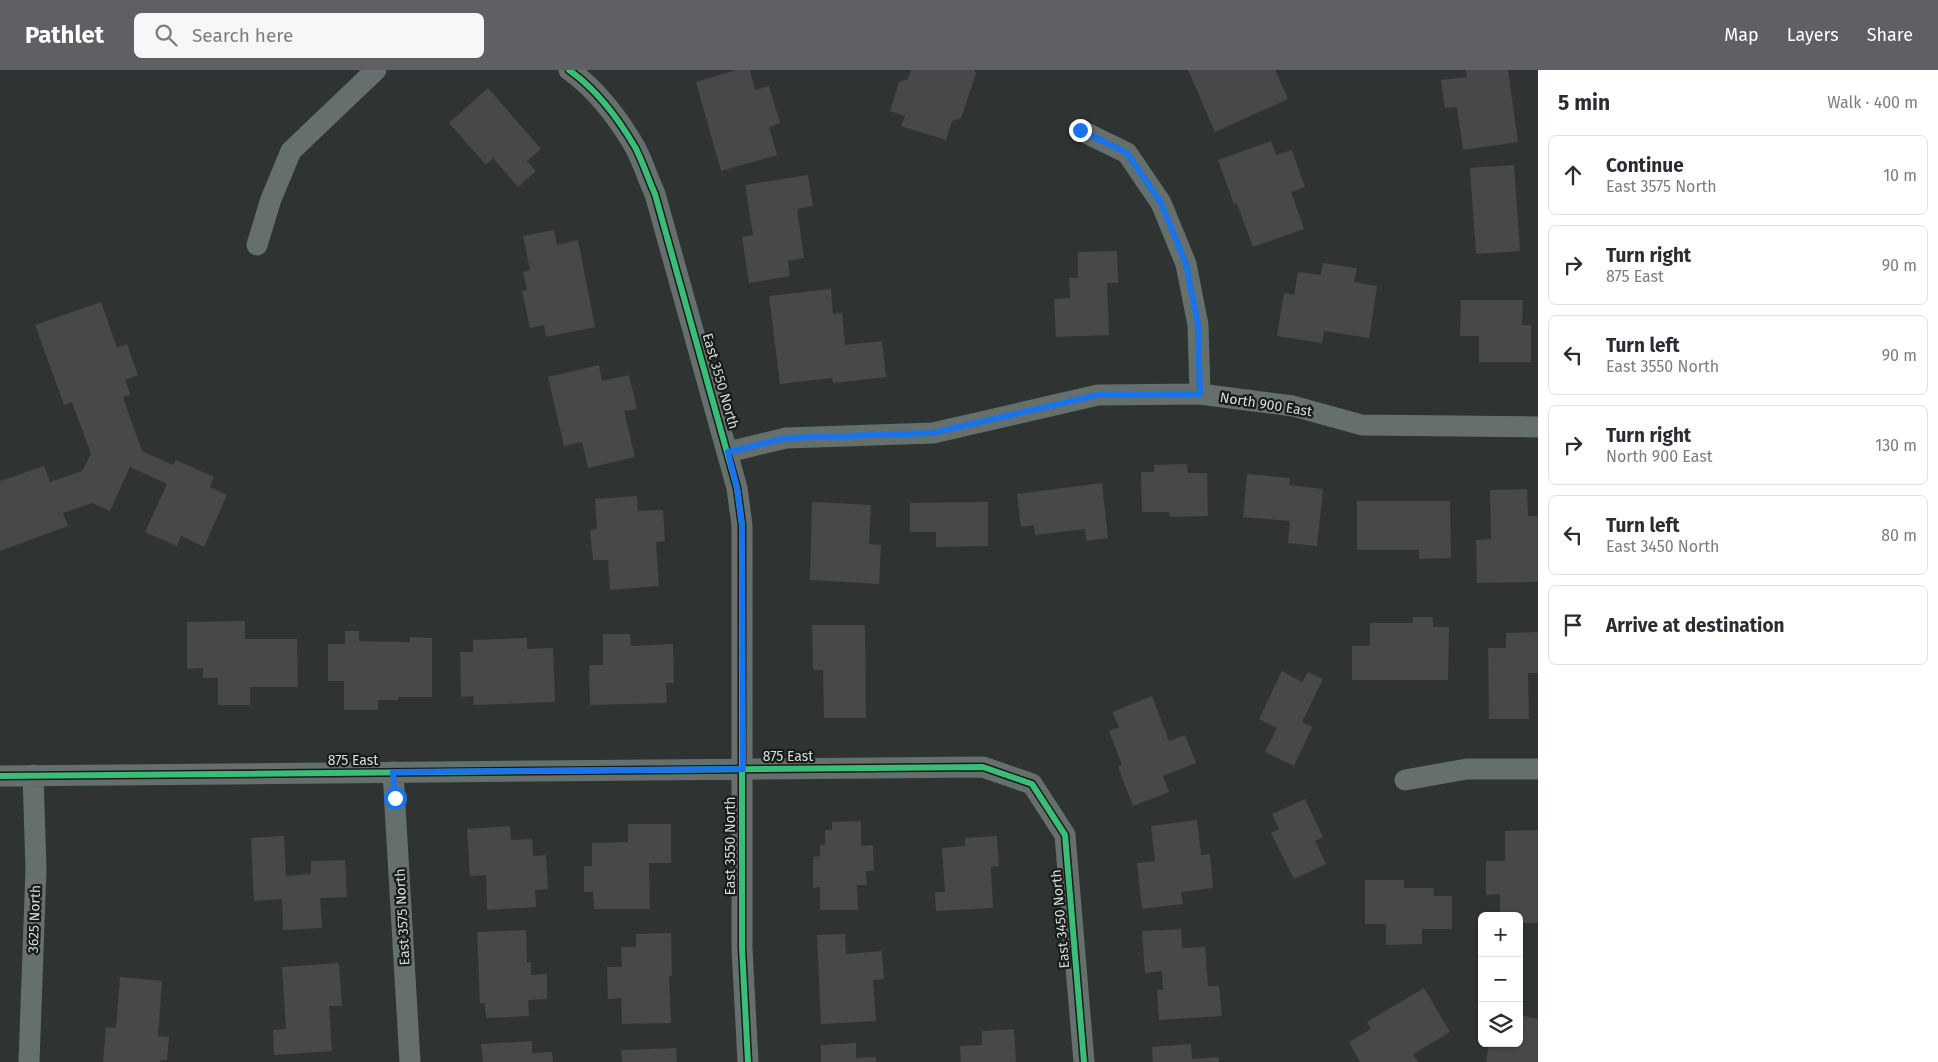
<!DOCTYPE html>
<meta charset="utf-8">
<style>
:root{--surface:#fff;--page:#f7f7f7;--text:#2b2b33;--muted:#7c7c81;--line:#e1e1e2;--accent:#5e6064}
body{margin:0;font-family:"Fira Sans",sans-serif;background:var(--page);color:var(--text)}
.controls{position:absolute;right:15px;bottom:15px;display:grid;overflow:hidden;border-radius:8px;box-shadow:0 1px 4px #0004}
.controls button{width:45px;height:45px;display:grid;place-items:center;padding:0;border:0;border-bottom:1px solid var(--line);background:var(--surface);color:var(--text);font:25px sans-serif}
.stop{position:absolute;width:15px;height:15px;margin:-11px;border:4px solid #1a73e8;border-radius:50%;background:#fff}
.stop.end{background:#1a73e8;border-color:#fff;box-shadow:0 1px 5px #0008}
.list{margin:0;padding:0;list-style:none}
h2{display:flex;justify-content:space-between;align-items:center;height:65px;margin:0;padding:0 20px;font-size:21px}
h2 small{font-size:16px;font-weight:400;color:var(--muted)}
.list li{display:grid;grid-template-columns:32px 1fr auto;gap:15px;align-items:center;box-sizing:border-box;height:80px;margin:0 10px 10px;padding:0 10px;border:1px solid var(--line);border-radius:8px}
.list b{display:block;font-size:19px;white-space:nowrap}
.list p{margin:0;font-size:16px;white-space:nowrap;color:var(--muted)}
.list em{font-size:16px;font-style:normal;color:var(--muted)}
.icon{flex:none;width:28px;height:28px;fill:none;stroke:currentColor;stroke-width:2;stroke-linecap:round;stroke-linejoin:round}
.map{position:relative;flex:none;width:1538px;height:992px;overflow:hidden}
header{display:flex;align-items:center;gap:30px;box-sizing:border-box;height:70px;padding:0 25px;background:var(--accent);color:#fff}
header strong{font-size:24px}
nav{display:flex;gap:28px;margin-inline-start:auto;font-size:18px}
.search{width:350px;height:45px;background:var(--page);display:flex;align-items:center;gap:12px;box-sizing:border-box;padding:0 18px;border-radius:8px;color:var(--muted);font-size:19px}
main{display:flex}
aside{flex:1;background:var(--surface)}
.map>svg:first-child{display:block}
.building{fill:#474847}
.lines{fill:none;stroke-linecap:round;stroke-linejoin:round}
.street{stroke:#656f6b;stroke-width:21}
.cycleway-casing{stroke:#191c1b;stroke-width:9}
.cycleway{stroke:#3abd76;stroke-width:6}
.route{stroke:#1a73e8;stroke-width:6}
.labels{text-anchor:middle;stroke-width:4.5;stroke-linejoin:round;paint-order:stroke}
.street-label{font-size:14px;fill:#d7dbd9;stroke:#191c1b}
</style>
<header>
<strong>Pathlet</strong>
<div class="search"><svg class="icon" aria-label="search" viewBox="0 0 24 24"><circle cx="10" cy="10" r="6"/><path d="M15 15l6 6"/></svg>Search here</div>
<nav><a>Map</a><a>Layers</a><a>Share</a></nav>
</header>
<main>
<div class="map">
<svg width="1538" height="992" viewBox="0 0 1538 992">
<rect width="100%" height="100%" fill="#2f3432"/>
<path class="building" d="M736 0H750L755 20 769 16 780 53 769 57 777 85 721 101 696 12Z
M911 0H974L976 3 961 48 952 51 946 70 901 56 905 46 890 41 899 12 908 9Z
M1188 0H1275L1288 29 1215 62Z
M1466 0H1508L1518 72 1463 80 1457 37 1445 38 1441 10 1467 7Z
M488 18 541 79 527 91 536 101 518 117 493 88 486 95 449 53Z
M1271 71 1276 85 1292 80 1305 117 1291 122 1304 159 1253 177 1237 133 1234 134 1218 90Z
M1514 95 1520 181 1476 184 1470 98Z
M808 105 813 136 797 139 804 188 788 191 790 206 749 213 742 167 753 165 745 115Z
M554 160 557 175 578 170 595 257 546 267 544 255 530 258 522 221 527 220 523 202 530 200 523 166Z
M1117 181 1118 213H1107L1109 265 1056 267 1054 229 1070 228 1069 208H1078V182Z
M1323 193 1357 198 1354 212 1377 216 1369 268 1324 261 1322 273 1277 266 1284 223 1294 225 1298 202 1321 205Z
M831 219 833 244 842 243 845 275 882 271 886 307 833 313 832 308 780 314 769 226Z
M1461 230H1523L1522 255H1531V292H1479V266H1460Z
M101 232 117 278 127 274 138 305 125 310 131 325 123 327 142 381 173 395 176 390 214 407 210 417 227 425 204 477 181 466 177 476 145 462 167 414 130 397 110 441 92 433 63 443 68 456 0 481V411L44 396 50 412 82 401 91 384 72 332 64 335 35 255Z
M599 295 602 311 629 305 637 339 624 341 635 387 588 398 582 372 564 376 548 307Z
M1187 394 1188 403H1207L1208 446 1170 447 1169 442H1142L1141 402H1154V395Z
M1247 404 1290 408 1289 415 1323 419 1317 476 1288 473 1290 451 1243 447Z
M1102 413 1108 468 1086 471 1085 459 1035 465 1034 455 1021 457 1017 424Z
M1527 419 1528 446H1538V512L1477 513 1476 470 1491 469 1490 420Z
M637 426 638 441 663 440 665 471 656 472 659 516 610 520 608 490H593L590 460 597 459 595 429Z
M1357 431H1450L1451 488 1419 489V480H1357Z
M812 432 871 435 869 474 881 475 879 514 810 510Z
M988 432V476L936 477V462H910V433Z
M1413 547H1433V557H1449L1448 610H1352V576H1370V553H1413Z
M245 551V569H297L298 617H250V635H218V608H203V598L187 599V552Z
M812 555H865L866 648H824L823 600H813Z
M345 561H359V571L410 572V567L432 568V627H398V630H378V640H344V611H328V574H345Z
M1538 562V603H1528L1529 649H1489L1488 578H1506V563Z
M603 564H630L631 576 673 574 674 613H666L667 633 590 635 589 595H603Z
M527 568V579L553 578 555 632 474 635 473 626 461 627 460 582H473V570Z
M1282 601 1302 612 1308 602 1323 609 1302 652 1312 657 1294 696 1265 682 1277 658 1259 649Z
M1152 626 1169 671 1185 665 1196 693 1163 706 1169 722 1133 736 1118 697 1122 695 1109 661 1119 657 1112 642Z
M1305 729 1323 767 1315 771 1326 794 1294 809 1271 763 1279 759 1272 744Z
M1197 750 1201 785 1210 784 1213 818 1181 822 1183 834 1142 839 1137 793 1155 791 1151 756Z
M861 751V776L873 775 874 801H866L867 815H857L858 840H820V817L813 818V787L820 786V775H825V760H832V752Z
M628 754H671V793H649L650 839H594L593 822H584V796H592V773L628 772Z
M510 756 511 770 532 769 533 786 546 785 548 819 535 820 536 837 487 840 486 805 470 806 467 759Z
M1538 760V853H1519V846H1500V824L1486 825V791H1505V761Z
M284 766 286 806 311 804V791L345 790 347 827 320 828 322 858 283 860 282 829 254 831 251 768Z
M997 766 999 796 991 797 993 838 936 841 935 822H945L942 778 965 776V768Z
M1365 810H1404V818H1433L1434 826H1452V859H1422V874L1386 875V854H1365Z
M1181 859 1182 878 1205 877 1208 916H1219L1222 946 1159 950 1157 920H1163L1162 901 1145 903 1142 861Z
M526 860 527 892H531V905L547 904V929L528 930 529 946 486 948 485 933H480L477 862Z
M671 863 672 906H669L671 953 622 954 621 928 608 929 607 897H622L621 877H636V864Z
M845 864 846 884 882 881 884 909 873 910 876 951 821 954 817 865Z
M339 893 342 936H329L332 981 274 985 273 960 286 959 282 897Z
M120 907 162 911 158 966 169 967 167 990H161L160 992H103L106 957 116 958Z
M1424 918 1450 962 1413 984 1418 992H1360L1349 972 1371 959 1367 952Z
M1519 945 1538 949V992H1486L1489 973H1519Z
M1014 959 1016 992H961L960 976 982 975V961Z
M532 971V983L552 982 553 992H483L481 974Z
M856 973V988L876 987V992H821V975Z
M1191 974 1192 989 1219 987V992H1153L1152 977Z
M676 978 677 992H622L621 980Z"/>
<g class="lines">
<path class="street" d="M569 0C596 19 618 48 635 77 643 92 648 109 655 124L737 418 742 455V878L748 992
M1080 60 1127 83 1161 133 1186 194 1198 255 1200 324
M257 175 271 129 291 81 376 0
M728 382 786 368 933 363 1098 325 1200 324 1293 336 1362 355 1538 357
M393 702 410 992
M0 706 983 697 1032 714 1065 765 1084 992
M1405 710 1467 699H1538
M29 992 36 799 33 705"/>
<g class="cycleway-casing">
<path id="cycleway" d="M569 0C596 19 618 48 635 77 643 92 648 109 655 124L737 418 742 455V878L748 992
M0 706 983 697 1032 714 1065 765 1084 992"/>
</g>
<use href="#cycleway" class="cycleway"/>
</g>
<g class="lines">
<path class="route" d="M395 728 393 702 743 699 742 455 737 418 728 382 786 368 932 363 1098 325 1200 324 1198 255 1186 194 1161 133 1127 83 1080 60"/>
</g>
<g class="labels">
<g class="street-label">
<text transform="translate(721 311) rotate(74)" y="5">East 3550 North</text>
<text transform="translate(1266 334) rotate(9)" y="5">North 900 East</text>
<text x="788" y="691">875 East</text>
<text x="353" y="695">875 East</text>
<text transform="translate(730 776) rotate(-90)" y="5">East 3550 North</text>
<text transform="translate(402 847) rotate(-93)" y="5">East 3575 North</text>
<text transform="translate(34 849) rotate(-88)" y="5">3625 North</text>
<text transform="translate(1060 849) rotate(-95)" y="5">East 3450 North</text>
</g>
</g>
</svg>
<div class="controls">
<button>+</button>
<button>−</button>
<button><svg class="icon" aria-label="layers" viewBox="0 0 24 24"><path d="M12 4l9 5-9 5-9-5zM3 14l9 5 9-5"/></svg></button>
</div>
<div class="stop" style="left:395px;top:728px"></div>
<div class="stop end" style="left:1080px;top:60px"></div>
</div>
<aside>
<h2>5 min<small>Walk · 400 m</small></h2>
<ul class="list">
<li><svg class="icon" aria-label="ahead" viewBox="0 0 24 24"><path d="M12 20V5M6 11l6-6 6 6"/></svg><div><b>Continue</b><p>East 3575 North</p></div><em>10 m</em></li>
<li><svg class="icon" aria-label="right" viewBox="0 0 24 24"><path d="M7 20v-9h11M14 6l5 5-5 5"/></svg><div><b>Turn right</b><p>875 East</p></div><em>90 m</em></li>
<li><svg class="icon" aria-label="left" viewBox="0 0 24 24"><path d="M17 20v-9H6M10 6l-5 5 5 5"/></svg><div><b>Turn left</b><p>East 3550 North</p></div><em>90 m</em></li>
<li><svg class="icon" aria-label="right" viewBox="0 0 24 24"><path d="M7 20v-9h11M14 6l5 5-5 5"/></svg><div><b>Turn right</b><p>North 900 East</p></div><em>130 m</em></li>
<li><svg class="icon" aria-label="left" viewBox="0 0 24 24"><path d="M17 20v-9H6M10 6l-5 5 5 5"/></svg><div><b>Turn left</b><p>East 3450 North</p></div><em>80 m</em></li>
<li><svg class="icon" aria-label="arrive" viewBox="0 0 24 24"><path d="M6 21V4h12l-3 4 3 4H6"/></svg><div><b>Arrive at destination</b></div></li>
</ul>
</aside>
</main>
